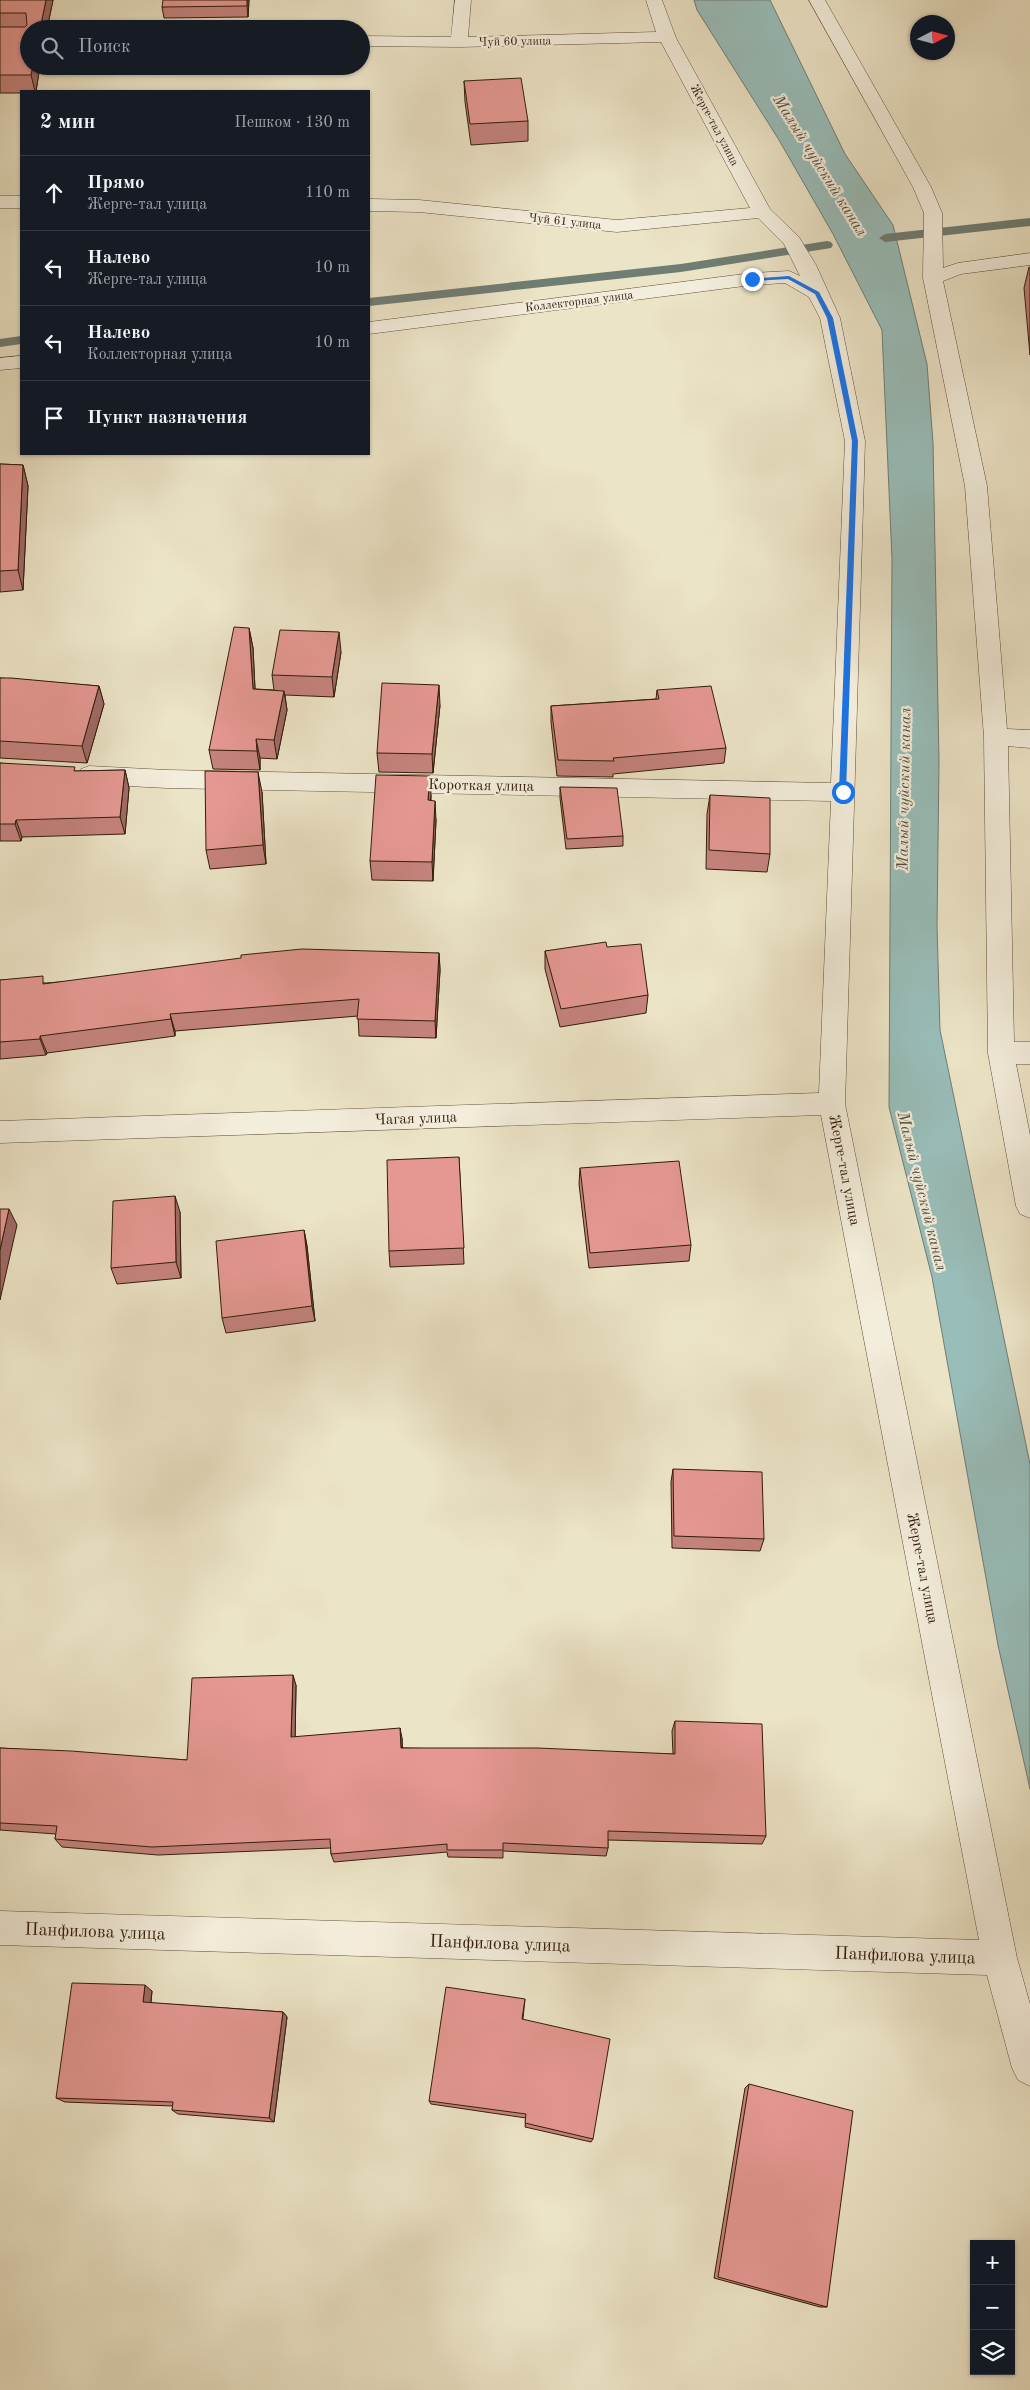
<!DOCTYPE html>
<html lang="ru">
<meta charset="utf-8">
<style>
:root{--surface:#171b24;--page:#20242c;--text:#f1f3f6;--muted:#9ea1a6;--line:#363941}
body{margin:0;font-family:"Old Standard TT",serif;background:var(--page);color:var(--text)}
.controls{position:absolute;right:15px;bottom:15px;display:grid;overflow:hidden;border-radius:0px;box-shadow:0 1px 4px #0004}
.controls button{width:45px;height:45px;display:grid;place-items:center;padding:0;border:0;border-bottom:1px solid var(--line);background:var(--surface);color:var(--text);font:25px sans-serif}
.compass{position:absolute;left:910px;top:15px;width:45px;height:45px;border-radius:50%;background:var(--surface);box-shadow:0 1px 4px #0004;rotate:84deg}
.stop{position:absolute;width:15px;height:15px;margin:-11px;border:4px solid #1a73e8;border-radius:50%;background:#fff}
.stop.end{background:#1a73e8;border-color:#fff;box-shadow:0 1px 5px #0008}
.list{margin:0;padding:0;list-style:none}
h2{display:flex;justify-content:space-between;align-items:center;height:65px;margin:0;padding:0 20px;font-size:21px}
h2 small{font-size:16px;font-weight:400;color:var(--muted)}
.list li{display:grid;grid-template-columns:32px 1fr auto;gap:15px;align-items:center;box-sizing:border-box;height:75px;padding:0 20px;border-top:1px solid var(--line)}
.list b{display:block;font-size:19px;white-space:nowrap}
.list p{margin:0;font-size:16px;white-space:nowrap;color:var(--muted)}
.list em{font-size:16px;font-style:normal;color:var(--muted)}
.icon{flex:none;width:28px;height:28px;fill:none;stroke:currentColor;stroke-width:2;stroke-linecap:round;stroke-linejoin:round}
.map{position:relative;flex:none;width:1030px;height:2390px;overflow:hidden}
.search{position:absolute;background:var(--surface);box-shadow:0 1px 4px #0004;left:20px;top:20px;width:350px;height:55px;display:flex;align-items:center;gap:12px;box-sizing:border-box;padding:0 18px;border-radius:28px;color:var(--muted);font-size:19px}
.panel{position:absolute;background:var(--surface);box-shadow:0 1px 4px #0004;left:20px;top:90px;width:350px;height:365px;border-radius:0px}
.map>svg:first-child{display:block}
.water{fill:#99beba;stroke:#6f7d74}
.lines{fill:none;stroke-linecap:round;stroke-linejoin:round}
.stream{fill:#6f7d74;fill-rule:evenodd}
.minor-casing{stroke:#604e39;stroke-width:1}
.minor{fill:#f3eddb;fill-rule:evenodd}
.wall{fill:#c5837e;stroke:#311c0a}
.shaded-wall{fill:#a06a66;stroke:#311c0a}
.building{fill:#e59892;stroke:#311c0a}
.route{fill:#1a73e8}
.labels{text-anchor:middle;stroke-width:4.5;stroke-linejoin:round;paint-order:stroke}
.far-street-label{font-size:12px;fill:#311c0a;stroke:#f3eddb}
.street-label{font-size:15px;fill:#311c0a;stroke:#f3eddb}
.water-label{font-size:16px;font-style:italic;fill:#504d3f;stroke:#f3eddb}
.near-street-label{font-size:18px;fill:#311c0a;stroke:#f3eddb}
</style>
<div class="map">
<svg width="1030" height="2390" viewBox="0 0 1030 2390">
<rect width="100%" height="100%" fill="#ece4c7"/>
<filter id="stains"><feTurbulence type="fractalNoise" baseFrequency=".004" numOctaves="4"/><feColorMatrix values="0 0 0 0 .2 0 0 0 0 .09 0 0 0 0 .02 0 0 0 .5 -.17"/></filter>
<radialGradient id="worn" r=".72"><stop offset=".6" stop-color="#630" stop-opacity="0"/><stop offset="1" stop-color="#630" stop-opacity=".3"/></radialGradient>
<path class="water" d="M694 0H770L845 154 893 225 927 364 933 443 939 761 937 927 940 1030 1030 1464V1789L998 1645 932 1277 889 1107 892 559 882 330 833 234 779 140 697 10Z"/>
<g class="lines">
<path class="stream" d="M1030 218V226L885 242 879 238 885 234Z
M827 241 831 242 833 245 831 248 681 272 369 306V298L681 264Z
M21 336V344L0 347V339Z"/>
<g class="minor-casing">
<path id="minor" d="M455 0H471L468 37 656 32 646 0H662L676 38 770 209 799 237 816 265 840 318 865 441 845 1104 1017 1958 1030 2004V2086L1018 2080 1012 2068 987 1975 0 1945V1911L979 1940 821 1115 0 1143V1121L819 1093 831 801 167 788 89 784 81 781 77 775 81 769 89 766 167 770 831 783 845 441 820 318 809 297 785 283 752 285 369 334V322L752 273 789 271 800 276 784 244 758 218 617 232 419 212 369 211V199L419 200 617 220 750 208 661 42 459 47 361 46V36L451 37Z
M809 0H825L931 187 942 213 943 268 958 263 1030 253V265L961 274 943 281 987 486 1007 729 1030 730V748L1008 746 1014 1042H1030V1064H1016L1030 1135V1218L1020 1214 1016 1206 988 1053 984 737 965 486 923 278 924 213 913 187Z
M0 196H21V208H0Z
M21 356V368L0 370V358Z"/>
</g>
<use href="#minor" class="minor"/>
</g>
<path class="wall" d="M0 0H53L47 29H29V66H40L36 91H21V93H0Z
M249 0 248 17 164 18 162 7Z
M464 81 528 121V141L471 145 465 102Z
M1029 267H1030V355L1024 288Z
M0 464 23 465 28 486 23 590 0 592Z
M249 628 253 648 255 689 274 690 272 675 341 652 334 697 285 695 287 710 277 759 260 758V770L213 769 209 750Z
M0 678 99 686 104 704 87 763 0 758Z
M657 690 726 748 724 763 613 774V777L557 776 551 722V706L656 699Z
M440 705 433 773 379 772 377 753Z
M0 763 76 771 125 770 129 788 125 834 22 837 21 841H0Z
M560 787 623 836V846L566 849 560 798Z
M262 792 266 864 210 869 206 850Z
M431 795V801L436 820 433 881 372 880 370 861Z
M710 795 770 854 767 872 706 869 707 814Z
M607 947 648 995 646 1013 560 1027 545 969V951Z
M439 953 440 970 436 1038 359 1036 358 1016 175 1031V1036L47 1053 46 1055 0 1059V980L46 983Z
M459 1157 464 1264 390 1267 389 1251Z
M580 1168 691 1245 689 1261 589 1268 579 1184Z
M180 1212 181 1278 117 1284 111 1268Z
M304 1230 307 1246 315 1321 226 1333 222 1318Z
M673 1469 764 1539 760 1551 672 1548 671 1482Z
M296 1685 295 1737 402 1738V1748L673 1754 672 1731 675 1721 766 1836 762 1844 608 1840V1848L606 1856 503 1851V1858L448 1857 447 1852 334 1862 331 1854V1848L158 1855 62 1847 55 1839 56 1834 0 1830V1748L187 1760Z
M152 1991 151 2003 283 2012 287 2017 274 2122 178 2114 172 2110 173 2106 65 2102 56 2098Z
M525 1999 523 2019 593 2139 591 2142 525 2127 526 2118 431 2104 429 2101Z
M749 2084 827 2307H820L714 2278 745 2088Z"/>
<path class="shaded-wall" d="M46 0H53L47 29H40Z
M247 0H249L248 17 247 6Z
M33 66H40L36 91H35L31 75Z
M23 465 28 486 23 590 18 570Z
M249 628 253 648 256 709 253 689Z
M339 632 341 652 334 697 332 677Z
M439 685 440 705 433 773 432 754Z
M99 686 104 704 87 763 82 746Z
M284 691 287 710 277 759 274 740Z
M256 739 260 758V770L257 751Z
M125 770 129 788 125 834 120 817Z
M258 772 262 792 266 864 263 845Z
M430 776 431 795 429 820 428 800Z
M435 801 436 820 433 881 432 862Z
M16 820 22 837 21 841 15 824Z
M439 953 440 970 436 1038 435 1021Z
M170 1014 175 1031V1036L171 1019Z
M40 1036 47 1053 46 1055 40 1039Z
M175 1196 180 1212 181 1278 176 1262Z
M9 1209 17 1225 0 1300V1250Z
M304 1230 307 1246 315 1321 312 1306Z
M293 1675 296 1685 295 1747 291 1737Z
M400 1728 402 1738 403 1757 401 1748Z
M145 1985 152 1991 150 2008 143 2002Z
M283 2012 287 2017 274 2122 269 2118Z"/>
<path class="building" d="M0 0H46L40 29H29V66H33L31 75H0V27H25L27 25 26 13H0Z
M163 0H247V6L162 7Z
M521 78 528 121 470 124 464 81Z
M0 464 23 465 18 570 0 571Z
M234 627 249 628 253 689 284 691 274 740 256 739 257 751 209 750Z
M280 630 339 632 332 677 272 675Z
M0 678H11L99 686 82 746 0 741Z
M382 683 439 685 432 754 377 753Z
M711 686 726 748 613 758 614 761 558 760 551 706 659 699 657 690Z
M0 763 75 767 74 771 125 770 120 817 16 820 15 824H0Z
M205 771 258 772 263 845 206 850Z
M376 775 430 776 428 800 435 801 432 862 370 861Z
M560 787 617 788 623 836 567 839Z
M710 795 770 798V854L709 850Z
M606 942 607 947 641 944 648 995 561 1009 545 951Z
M302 949 439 953 435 1021 357 1019 359 999 170 1014 171 1019 40 1036V1039L0 1042V980L43 976V984L241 958V955Z
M459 1157 464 1248 389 1251 387 1160Z
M679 1161 691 1245 590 1253 580 1168Z
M175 1196 176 1262 111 1268 113 1201Z
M0 1209H9L0 1250Z
M304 1230 312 1306 222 1318 216 1241Z
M673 1469 762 1472 764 1539 674 1536Z
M293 1675 291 1737 400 1728 401 1748H538L675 1754V1721L762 1724 766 1836 608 1831V1848L503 1843V1850H447V1844L331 1854 330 1839 152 1847 55 1839 57 1826 0 1823V1748L71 1751 187 1760 192 1678Z
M72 1983 145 1985 143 2002 283 2012 269 2118 172 2110 173 2102 56 2098Z
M446 1987 525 1999 522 2019 610 2039 593 2139 525 2123 526 2114 429 2101Z
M749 2084 853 2111 827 2307 718 2277Z"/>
<path class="route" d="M789 276 819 292 833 318 858 441 846 792 843 795 839 792 852 441 827 318 815 294 788 279 752 281 749 279Z"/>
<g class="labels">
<g class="far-street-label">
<text transform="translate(515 41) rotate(-1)" y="4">Чуй 60 улица</text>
<text transform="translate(715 125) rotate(62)" y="4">Жерге-тал улица</text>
<text transform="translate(565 221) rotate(6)" y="4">Чуй 61 улица</text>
<text transform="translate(579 301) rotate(-7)" y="4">Коллекторная улица</text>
</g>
<g class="street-label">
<text transform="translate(481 785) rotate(1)" y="5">Короткая улица</text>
<text transform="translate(416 1118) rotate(-2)" y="5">Чагая улица</text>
<text transform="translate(845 1170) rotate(79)" y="5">Жерге-тал улица</text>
<text transform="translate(923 1568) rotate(79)" y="5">Жерге-тал улица</text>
</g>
<g class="water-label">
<text transform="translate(821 165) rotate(58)" y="6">Малый чуйский канал</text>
<text transform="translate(903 789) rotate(-89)" y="6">Малый чуйский канал</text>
<text transform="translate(923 1191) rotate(76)" y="6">Малый чуйский канал</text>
</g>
<g class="near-street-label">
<text transform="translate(95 1931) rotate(2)" y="6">Панфилова улица</text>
<text transform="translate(500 1943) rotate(2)" y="6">Панфилова улица</text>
<text transform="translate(905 1955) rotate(2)" y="6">Панфилова улица</text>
</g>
</g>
<rect width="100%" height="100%" filter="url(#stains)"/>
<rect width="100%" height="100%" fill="url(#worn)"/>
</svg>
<div class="controls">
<button>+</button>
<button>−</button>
<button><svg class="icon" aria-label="layers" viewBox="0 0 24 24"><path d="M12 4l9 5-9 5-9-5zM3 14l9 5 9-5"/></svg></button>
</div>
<svg class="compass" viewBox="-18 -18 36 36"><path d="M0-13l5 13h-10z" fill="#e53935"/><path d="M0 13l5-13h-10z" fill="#9ea1a6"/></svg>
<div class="stop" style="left:843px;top:792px"></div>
<div class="stop end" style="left:752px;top:279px"></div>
<div class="search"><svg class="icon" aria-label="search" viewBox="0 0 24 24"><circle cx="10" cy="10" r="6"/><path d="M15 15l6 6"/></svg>Поиск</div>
<section class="panel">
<h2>2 мин<small>Пешком · 130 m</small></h2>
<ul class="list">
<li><svg class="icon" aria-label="ahead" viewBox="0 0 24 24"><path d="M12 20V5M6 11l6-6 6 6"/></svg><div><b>Прямо</b><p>Жерге-тал улица</p></div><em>110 m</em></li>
<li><svg class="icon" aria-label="left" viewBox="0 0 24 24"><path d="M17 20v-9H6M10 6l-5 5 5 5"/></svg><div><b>Налево</b><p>Жерге-тал улица</p></div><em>10 m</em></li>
<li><svg class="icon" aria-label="left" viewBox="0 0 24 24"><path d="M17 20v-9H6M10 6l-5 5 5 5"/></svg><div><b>Налево</b><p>Коллекторная улица</p></div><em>10 m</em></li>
<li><svg class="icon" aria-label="arrive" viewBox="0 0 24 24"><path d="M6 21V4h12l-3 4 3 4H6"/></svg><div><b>Пункт назначения</b></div></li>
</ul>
</section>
</div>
